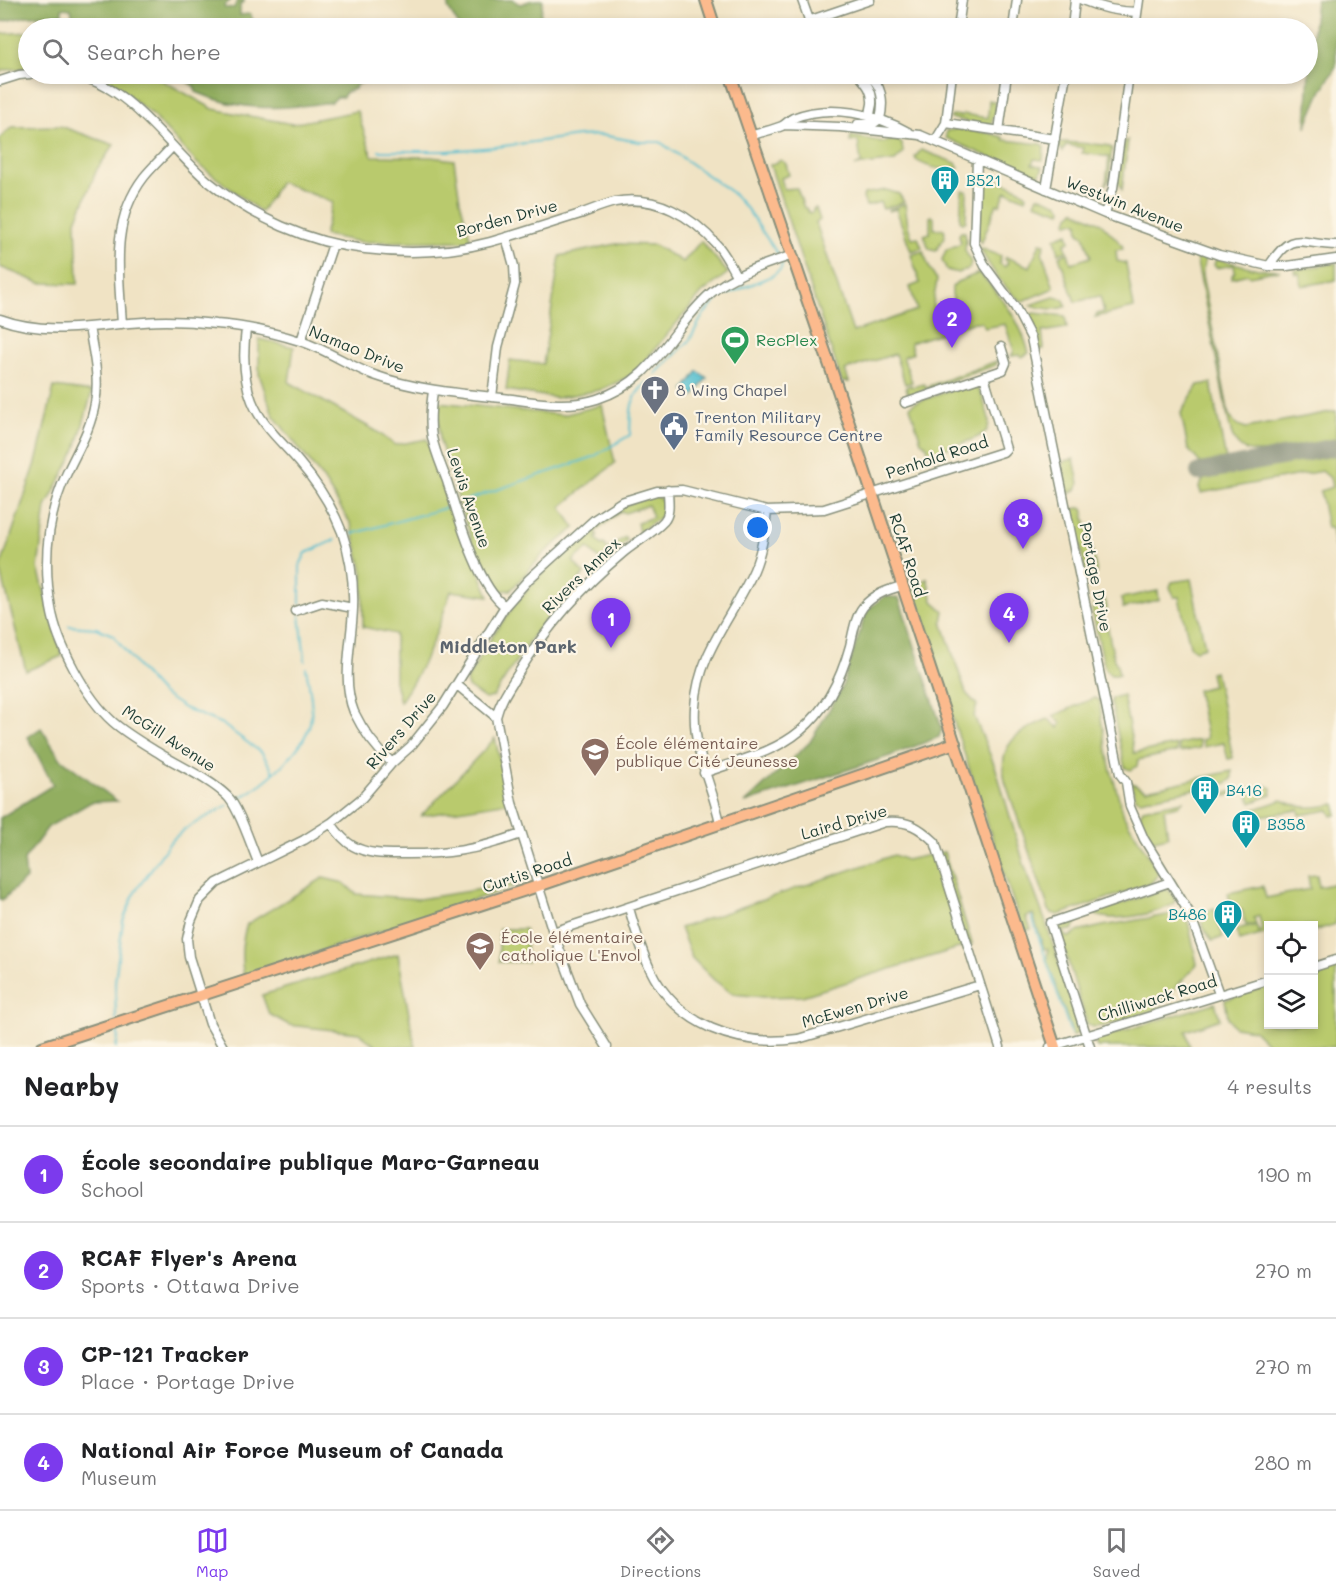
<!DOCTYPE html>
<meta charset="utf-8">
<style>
:root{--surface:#fff;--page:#f2f2f2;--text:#202124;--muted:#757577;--line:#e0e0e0;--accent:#7c3aed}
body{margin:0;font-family:Mali,sans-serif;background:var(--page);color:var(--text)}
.controls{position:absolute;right:18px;bottom:18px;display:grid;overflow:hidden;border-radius:0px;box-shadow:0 3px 9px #0003}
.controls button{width:54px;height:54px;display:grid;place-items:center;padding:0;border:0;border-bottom:2px solid var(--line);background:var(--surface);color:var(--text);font:30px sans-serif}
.you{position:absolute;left:758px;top:528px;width:21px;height:21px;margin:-15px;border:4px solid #fff;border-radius:50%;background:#1a73e8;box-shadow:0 0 0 9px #1a73e833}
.badge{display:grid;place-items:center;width:39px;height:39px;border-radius:50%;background:var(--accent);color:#fff;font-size:20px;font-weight:700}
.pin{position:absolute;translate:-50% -50px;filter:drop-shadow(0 2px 3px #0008)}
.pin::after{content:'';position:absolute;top:32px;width:21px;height:18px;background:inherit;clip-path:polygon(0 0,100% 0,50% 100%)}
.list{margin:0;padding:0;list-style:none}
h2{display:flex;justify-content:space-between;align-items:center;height:78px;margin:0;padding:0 24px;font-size:26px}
h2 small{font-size:20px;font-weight:400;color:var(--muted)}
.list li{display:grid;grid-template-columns:39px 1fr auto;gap:18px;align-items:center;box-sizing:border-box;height:96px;padding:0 24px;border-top:2px solid var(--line)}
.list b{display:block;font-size:22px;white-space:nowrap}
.list p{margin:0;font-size:20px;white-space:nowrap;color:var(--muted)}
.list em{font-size:20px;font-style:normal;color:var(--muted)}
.icon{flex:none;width:33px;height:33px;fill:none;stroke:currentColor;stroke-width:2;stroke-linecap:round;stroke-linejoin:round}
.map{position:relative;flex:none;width:1336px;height:1047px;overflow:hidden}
.search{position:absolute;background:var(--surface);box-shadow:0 3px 9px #0003;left:18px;right:18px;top:18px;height:66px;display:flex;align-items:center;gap:15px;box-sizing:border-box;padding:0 21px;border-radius:33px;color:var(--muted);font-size:22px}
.sheet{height:462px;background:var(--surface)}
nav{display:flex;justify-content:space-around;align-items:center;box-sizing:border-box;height:84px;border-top:2px solid var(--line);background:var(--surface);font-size:16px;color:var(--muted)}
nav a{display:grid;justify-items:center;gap:3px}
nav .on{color:var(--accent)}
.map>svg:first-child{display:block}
.green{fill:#b9ca6d;stroke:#6c8450;stroke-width:1.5}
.forest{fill:#92ae60;stroke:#58764a;stroke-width:1.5}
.water{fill:#53becf;stroke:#397e82;stroke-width:1.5}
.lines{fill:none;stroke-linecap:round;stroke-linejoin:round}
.stream{stroke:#53becf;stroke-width:2}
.taxiway{stroke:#88907c;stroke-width:18}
.minor-casing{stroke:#88907c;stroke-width:11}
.major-casing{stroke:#88907c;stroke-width:14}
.minor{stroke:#fff;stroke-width:8}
.major{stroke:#fcba8d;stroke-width:10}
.labels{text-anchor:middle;stroke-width:4.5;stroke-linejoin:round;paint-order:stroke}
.culture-label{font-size:16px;fill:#0d838f;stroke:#fcf5e5;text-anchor:start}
.street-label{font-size:16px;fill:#1f3d34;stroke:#fcf5e5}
.leisure-label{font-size:16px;fill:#27864d;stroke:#fcf5e5;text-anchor:start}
.worship-label{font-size:16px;fill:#5b616d;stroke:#fcf5e5;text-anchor:start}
.service-label{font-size:16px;fill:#4e5e75;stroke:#fcf5e5;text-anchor:start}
.education-label{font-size:16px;fill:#785e54;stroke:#fcf5e5;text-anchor:start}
.neighbourhood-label{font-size:18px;font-weight:bold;fill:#5c656e;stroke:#fcf5e5}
</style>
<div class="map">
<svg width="1336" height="1047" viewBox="0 0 1336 1047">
<rect width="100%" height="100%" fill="#fcf5e5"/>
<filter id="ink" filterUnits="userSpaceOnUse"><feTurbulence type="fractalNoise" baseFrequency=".0167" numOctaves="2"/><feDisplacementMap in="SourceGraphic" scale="12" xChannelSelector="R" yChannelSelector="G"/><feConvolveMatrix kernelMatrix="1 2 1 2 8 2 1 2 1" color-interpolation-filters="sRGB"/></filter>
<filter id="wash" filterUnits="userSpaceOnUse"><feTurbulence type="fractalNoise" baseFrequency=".008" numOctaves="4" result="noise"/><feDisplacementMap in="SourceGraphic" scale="24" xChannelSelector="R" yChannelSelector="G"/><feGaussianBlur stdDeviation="1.35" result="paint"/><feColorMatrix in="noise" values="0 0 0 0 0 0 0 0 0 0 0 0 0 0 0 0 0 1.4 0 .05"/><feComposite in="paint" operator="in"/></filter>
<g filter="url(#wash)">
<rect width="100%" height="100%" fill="#f0e3c4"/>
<path class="green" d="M28 32V68L5 70 0 73V34Z
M87 74H151L213 109 292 124 357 111 372 156 431 157 454 160 460 201 471 241 360 242 324 235 333 202 280 182 261 212 197 163 151 114 111 81Z
M989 100 995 102 996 109 991 124 986 125 950 118 953 115 962 116 963 114 988 118Z
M60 126 114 145 97 169 76 221 78 284 40 283 0 267V138L12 127Z
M957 129 989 133 1003 137 1004 140 1041 144 1044 147 1043 160 1034 159 1032 164 1043 167 1040 174 1032 176 946 138V131Z
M851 136 883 142 897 140 902 144 903 153 895 161 855 166 861 163 858 141 850 142Z
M1128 140 1122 190 1118 182 1123 145 1125 141Z
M1063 142 1105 145 1112 148 1109 180 1106 184 1109 157 1082 153 1084 148 1066 145 1063 152 1058 145Z
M921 150 956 163 959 168C945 171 928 168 916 160L915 157Z
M781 160 786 164 789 175 781 178 784 189 797 188 804 208H806L809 213 813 212V209L816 208 820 220 816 223 853 332 917 310 910 287 920 283 911 255 923 251 929 267 937 280 933 304 934 325 950 321 947 310 948 306 954 303 952 294V287L957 282 979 273C1003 298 1020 320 1029 353L1022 357 1020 355 1011 356 1014 351 1005 324 985 328 981 322H975L910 343 913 353 903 357 912 382 905 384 895 354 845 370 849 382H842L770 165Z
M988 176 1020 189 1027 196 1026 199 1006 191 1000 205 997 204 981 244C971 224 983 209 983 191 983 187 982 184 982 181Z
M886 190 899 194 904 202 883 209 880 202 866 206 863 198 864 194Z
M962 190 967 191 966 221 963 223 960 220Z
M1038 196 1059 204 1062 208 1061 212 1035 203Z
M905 204 908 226 912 238 918 237 922 248 911 251 896 209 889 211 888 210Z
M1074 210 1101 223 1122 245 1123 249 1116 250 1117 261 1126 263 1134 308 1095 317 1097 314 1104 312 1100 296 1075 302 1059 256 1068 253 1071 263 1091 257 1084 236 1079 233 1078 222H1071L1068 224 1067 222 1069 216Z
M932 216 934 218V229H944C947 237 940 242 936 251L929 249 924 235 930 233V217Z
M961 232H965L966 240 965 250 971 262 969 269 958 273 947 270 942 260 946 250 961 243 959 235Z
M1068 233 1070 241 1065 243 1067 251 1059 253 1055 238Z
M701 241 728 273 702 293 633 375 600 390 556 398 506 390 510 360 543 364 560 256 616 244 654 245 683 262Z
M1040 243 1045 244 1042 252 1054 288 1023 301C1008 295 987 263 980 248L1001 256 999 263 1005 267 1008 262 1005 260 1006 257 1030 267Z
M1204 255 1205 258 1202 275 1229 415 1235 424 1246 428 1336 411V439C1314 443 1260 460 1242 448 1233 442 1231 432 1229 423L1196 257Z
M1216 259 1258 269 1280 270 1249 276 1248 274 1232 278V275L1235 272 1234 265 1216 268 1214 265Z
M1336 263V280L1302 286 1299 273 1295 274 1294 270Z
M1054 297 1063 299 1067 306C1057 311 1041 309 1030 305Z
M1034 313 1065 316 1067 328 1042 332 1044 349 1039 350 1029 319 1030 315Z
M259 339 294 347 289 382 376 431 395 445 427 439 489 596 451 591C437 633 425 666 400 702L395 682V634L363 627V572L351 524 323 479 273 415 259 374Z
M997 361 996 365 910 395 908 394 906 387 911 385 912 387 924 384 926 387Z
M1211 383 1226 460 1201 464 1188 449 1181 413 1198 385Z
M969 384C981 388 982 396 985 406 988 414 991 422 987 430 981 440 942 449 929 453L927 446 921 441 910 407 914 403Z
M54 387 92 392 76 449 46 507 38 568 62 656 26 671 0 568 36 463Z
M438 402 563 415 602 405 615 463 561 507 575 528 544 553 511 590 500 591 493 585 475 551 440 441Z
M1330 453 1336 456V546H1334L1331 528H1327L1320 491 1332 487 1330 478 1322 471 1201 493 1199 487 1205 477Z
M1074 459 1079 484 1076 490 1070 493 1067 490 1062 464 1065 461Z
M655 495 663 501V515L639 532 637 523 653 517 648 505 625 513 621 511 595 532 598 536 596 538 601 545 604 544 607 549 625 537 627 541 601 561 588 548 573 561 584 574 531 638 493 697 485 699 468 687 466 681 495 632 514 606 532 584 568 548 598 521 613 511 628 504Z
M1079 508H1083L1096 569V574L1087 576 1072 512 1073 509Z
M927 578 933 601 944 611 942 622 966 693 977 705 974 716 996 769 1024 864 1046 923 1079 1027V1032L1073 1036 1047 960 1048 949H1044L1033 914 1026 917 1031 929 1023 931 946 698 945 687 940 678 912 595 913 591Z
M1191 579 1205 647 1196 650 1190 646 1179 597H1174L1170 587 1172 582Z
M1158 591 1159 600 1123 608 1121 598Z
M1105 600 1107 609 1099 614 1101 625 1107 624 1114 660 1117 664 1119 675H1111L1105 669 1092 610 1095 602Z
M1215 672 1233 758 1228 759 1224 743 1204 747 1202 740 1207 738 1197 690 1213 686 1210 673Z
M1123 695 1134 753 1176 745 1177 752 1138 760 1137 766 1131 770 1125 768 1111 702 1112 698Z
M1094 698 1100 700 1101 718 1110 767 1124 816 1158 871V875L1150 884 1058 915 1052 913 1049 910 1005 781C997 744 1017 732 1048 719L1059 728 1061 723 1053 716Z
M495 738 509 802 421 816 487 747Z
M1199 740 1200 748 1180 752 1178 744Z
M1232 771V779L1226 783 1140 800 1136 798 1130 782 1146 790Z
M1265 785 1272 788 1271 795 1251 803 1247 791 1226 796 1225 793Z
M1282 800C1302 810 1315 808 1336 804V815L1332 816 1329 810 1300 815 1299 810 1253 817 1252 810Z
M1183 801 1178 806 1164 809 1168 837 1150 841 1138 818 1143 809Z
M944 852 972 944 802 996 764 997 733 994 714 980 692 958 680 928 894 855 906 860Z
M1317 875 1319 887 1336 883V924L1314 931V926H1268V933L1239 941 1236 930 1244 927H1257L1258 932 1262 930 1259 916 1254 918 1256 925H1246L1242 910 1233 913 1228 893 1263 886 1266 898 1310 889 1308 876Z
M323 878 344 883 356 894 419 899 527 882 244 977C240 958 241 942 247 924Z
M1166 889 1170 891 1175 899 1174 903C1161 914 1107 924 1093 913Z
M1214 909 1223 937 1212 941 1204 929 1201 915V913Z
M1184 912 1187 916 1197 964 1154 1011 1103 1026 1093 1027 1087 1024 1058 928 1065 922 1080 918 1072 930 1062 931 1066 937H1069L1077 932 1103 926Z
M499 929H525L527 962H499Z
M398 954 415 1047H377L359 1033 289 1025 269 1014 262 995Z
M1336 965V1047H1271L1254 1030 1234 1027 1228 1018 1225 1000 1268 986V1024H1314V972Z
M1215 1003 1220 1019 1186 1031 1190 1047H1097L1095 1042 1097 1039Z"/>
<path class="forest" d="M0 0H231L224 6 225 8H234L237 0H244V2L240 4V15L250 14 254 22 252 28H237V23L234 28H89L73 19 71 9 62 8V14L28 16 0 22Z
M450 0H514C520 7 522 3 530 1 534 0 539 0 543 0L540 22 545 28H460L448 8Z
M1316 0H1336V66L1321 92 1306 127 1309 70Z
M189 74H373L369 76 363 74V82L356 85 355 89 346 92 343 97H337L332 102C283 109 243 113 196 92L194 86 186 81Z
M885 596 899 598 901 604 942 729 939 737 890 756 745 803 810 742 841 690 867 610Z
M41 728 60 758 117 801 91 802 48 827 24 860 26 879 2 900 0 899V818L53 785 28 737Z"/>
<path class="water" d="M698 371 707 378 693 397 684 390Z"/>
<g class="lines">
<path class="stream" d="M379 151H448L496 147 578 136 601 135 640 142H660L731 192 747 209 779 256
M728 294 772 276 781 269 782 261
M655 374 689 341 703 315 718 299
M467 500 593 457 630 435C631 410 628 400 647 382
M352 534 449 507
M300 604V565L306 553 335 540
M300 615 305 661
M69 626 96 628 113 635 141 671 161 693 184 708 222 724 262 753 274 773
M238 799C262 786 304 751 310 723 314 705 309 686 306 668
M1032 917 1071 1034
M116 1019 115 982 123 921 135 892 171 841 185 829 228 805
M116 1047 118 1038 117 1025"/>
<path class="taxiway" d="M1199 472 1336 447"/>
</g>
</g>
<g filter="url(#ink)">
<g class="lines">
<g class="minor-casing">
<path id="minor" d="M802 0 812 28
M1082 0C1101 8 1117 12 1137 12
M808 21 870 0
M958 28 962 0
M1013 28 1017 0
M1072 28 1075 0
M1135 28 1139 0
M63 74C126 77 165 145 209 182 252 217 309 243 365 249 406 254 449 253 490 242 519 234 548 224 577 215 589 211 602 205 615 202 656 194 693 217 718 246 726 255 731 267 737 277
M858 74C867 84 873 91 872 104 871 110 869 114 871 119
M0 81 19 75 30 74
M946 123 1055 139
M858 124H873L880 119C884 102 883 83 865 74
M784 125 840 127 920 135 1105 214 1219 255 1269 266H1287L1336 259
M999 131 1007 74
M750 136C761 132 772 130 782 126 786 124 789 120 793 118 831 103 876 114 910 133
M935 141 946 123 952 74
M977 160 974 243 985 266 1015 307 1031 338 1120 774 1126 782 1130 807 1144 839 1190 914 1219 994
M1046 189 1066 74
M1105 214 1113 188 1129 74
M1269 266C1293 228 1300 245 1336 245
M0 319C54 339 111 321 166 321 182 321 199 322 216 324 242 326 275 333 300 341 326 349 349 366 374 375 419 391 465 394 512 399 540 403 569 408 597 399 656 380 669 330 711 293 733 274 766 264 793 255
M122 324C119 273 110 221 144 177 152 167 163 157 172 147
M89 327C93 352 100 378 95 403 91 429 77 451 66 475 47 517 43 563 51 608 57 644 86 698 113 722 128 735 146 745 162 755 182 767 211 780 227 796 239 807 251 846 258 862
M246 329C243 353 243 379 252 401 262 426 282 442 299 462 317 483 332 506 342 532 350 555 354 583 353 608 352 642 341 680 354 712 363 731 377 749 392 763
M301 341 333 244
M433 391C431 406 429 422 432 437 435 452 442 467 447 481 457 512 478 588 505 606
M492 397 498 347 515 284 514 266 506 237
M905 403 1003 370 1006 363 1001 347
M295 611 322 602 353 608
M457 685 496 717 512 803 553 932 580 1004 607 1047
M496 717C500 700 510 687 519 672 547 626 582 587 624 552 636 542 653 533 664 521 671 513 668 500 668 490
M704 773C736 761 774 753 800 731 827 709 841 679 850 646 853 634 855 617 863 607 873 595 887 590 902 586
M331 823C337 832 344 841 353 846 367 854 383 854 399 854 446 855 477 850 521 834
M720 823C712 783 692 751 695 707 698 652 733 617 754 570 762 551 765 531 767 511
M629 908C635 929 641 950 650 969 677 1026 738 1047 798 1039L980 985
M553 932 885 822C908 820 919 827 935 842L1000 1047
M1314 967 1336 960
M223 1047 210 1024 189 957 187 939 191 921 200 900 217 883 304 840 331 823 362 798 392 763 411 746 443 706 505 606 529 579 595 519 621 502 657 491 682 490 767 511 824 509 1003 452 1006 449 984 376
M1050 1047 1268 980
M1090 1047 1050 923 1170 882"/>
</g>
<g class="major-casing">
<path id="major" d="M706 0 715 28
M730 74 831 369 1055 1047
M42 1047 538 886 955 743"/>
</g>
<use href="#minor" class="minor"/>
<use href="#major" class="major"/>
</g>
</g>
<defs>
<g id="building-pin" transform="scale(1.5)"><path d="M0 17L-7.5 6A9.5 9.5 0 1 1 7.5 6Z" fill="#0f9aa8" stroke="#fcf5e5"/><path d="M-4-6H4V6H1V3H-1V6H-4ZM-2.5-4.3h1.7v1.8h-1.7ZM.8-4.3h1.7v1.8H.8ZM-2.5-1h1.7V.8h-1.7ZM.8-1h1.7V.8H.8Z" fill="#fff"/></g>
<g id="stadium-pin" transform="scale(1.5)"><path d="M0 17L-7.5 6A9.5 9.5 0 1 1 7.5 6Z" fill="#2e9e5b" stroke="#fcf5e5"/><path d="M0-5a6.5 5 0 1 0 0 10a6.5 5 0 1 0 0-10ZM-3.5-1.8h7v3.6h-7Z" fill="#fff"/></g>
<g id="church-pin" transform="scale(1.5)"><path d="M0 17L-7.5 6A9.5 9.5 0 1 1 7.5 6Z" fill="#6b7280" stroke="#fcf5e5"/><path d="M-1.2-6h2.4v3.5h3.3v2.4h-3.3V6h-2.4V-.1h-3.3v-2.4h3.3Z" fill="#fff"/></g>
<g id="civic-pin" transform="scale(1.5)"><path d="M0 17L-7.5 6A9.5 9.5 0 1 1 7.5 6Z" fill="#5c6f8a" stroke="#fcf5e5"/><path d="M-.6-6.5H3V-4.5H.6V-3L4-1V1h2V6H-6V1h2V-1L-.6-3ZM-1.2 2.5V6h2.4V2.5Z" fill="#fff"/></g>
<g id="school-pin" transform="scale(1.5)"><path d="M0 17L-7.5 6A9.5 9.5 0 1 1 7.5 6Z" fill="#8d6e63" stroke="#fcf5e5"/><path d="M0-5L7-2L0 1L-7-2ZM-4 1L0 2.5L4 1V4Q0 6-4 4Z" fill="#fff"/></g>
</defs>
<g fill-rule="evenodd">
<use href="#building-pin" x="945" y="180"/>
<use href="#stadium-pin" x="735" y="340"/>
<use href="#church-pin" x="655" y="390"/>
<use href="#civic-pin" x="674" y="426"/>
<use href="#school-pin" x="595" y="752"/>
<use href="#building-pin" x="1205" y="790"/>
<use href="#building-pin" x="1246" y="824"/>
<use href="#building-pin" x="1228" y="914"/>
<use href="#school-pin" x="480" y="946"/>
</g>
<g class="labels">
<g class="culture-label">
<text x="966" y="186">B521</text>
<text x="1226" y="796">B416</text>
<text x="1267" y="830">B358</text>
<text x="1207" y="920" text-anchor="end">B486</text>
</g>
<g class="street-label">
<text transform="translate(1125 204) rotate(22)" y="6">Westwin Avenue</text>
<text transform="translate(507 218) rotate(-15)" y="6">Borden Drive</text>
<text transform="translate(357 349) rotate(22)" y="6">Namao Drive</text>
<text transform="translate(937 457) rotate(-18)" y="6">Penhold Road</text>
<text transform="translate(469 498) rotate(71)" y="6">Lewis Avenue</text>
<text transform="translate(908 555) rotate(72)" y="6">RCAF Road</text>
<text transform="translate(581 575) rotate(-44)" y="6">Rivers Annex</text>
<text transform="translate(1096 577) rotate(79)" y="6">Portage Drive</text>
<text transform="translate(401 730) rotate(-49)" y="6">Rivers Drive</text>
<text transform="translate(169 738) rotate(33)" y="6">McGill Avenue</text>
<text transform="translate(844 822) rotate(-16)" y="6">Laird Drive</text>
<text transform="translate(527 873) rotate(-18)" y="6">Curtis Road</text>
<text transform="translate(1157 998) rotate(-17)" y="6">Chilliwack Road</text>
<text transform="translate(855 1007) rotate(-16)" y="6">McEwen Drive</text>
</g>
<g class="leisure-label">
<text x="756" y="346">RecPlex</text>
</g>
<g class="worship-label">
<text x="676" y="396">8 Wing Chapel</text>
</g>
<g class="service-label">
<text x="695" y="423">Trenton Military<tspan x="695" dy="18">Family Resource Centre</tspan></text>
</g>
<g class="education-label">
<text x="616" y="749">École élémentaire<tspan x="616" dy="18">publique Cité Jeunesse</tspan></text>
<text x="501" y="943">École élémentaire<tspan x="501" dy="18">catholique L'Envol</tspan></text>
</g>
<g class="neighbourhood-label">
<text x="508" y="653">Middleton Park</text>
</g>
</g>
</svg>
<div class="controls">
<button><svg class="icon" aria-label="locate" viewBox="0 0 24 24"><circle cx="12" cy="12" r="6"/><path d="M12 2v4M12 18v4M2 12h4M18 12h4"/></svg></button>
<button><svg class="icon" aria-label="layers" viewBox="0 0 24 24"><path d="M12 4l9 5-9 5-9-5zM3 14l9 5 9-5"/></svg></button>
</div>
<div class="you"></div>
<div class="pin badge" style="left:611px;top:648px">1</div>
<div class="pin badge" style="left:952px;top:348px">2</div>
<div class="pin badge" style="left:1023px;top:549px">3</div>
<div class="pin badge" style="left:1009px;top:643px">4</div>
<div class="search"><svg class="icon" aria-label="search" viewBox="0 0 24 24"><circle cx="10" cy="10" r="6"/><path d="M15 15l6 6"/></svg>Search here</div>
</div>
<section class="sheet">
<h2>Nearby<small>4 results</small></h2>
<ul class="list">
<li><span class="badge">1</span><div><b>École secondaire publique Marc-Garneau</b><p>School</p></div><em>190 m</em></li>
<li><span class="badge">2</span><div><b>RCAF Flyer's Arena</b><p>Sports · Ottawa Drive</p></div><em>270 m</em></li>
<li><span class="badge">3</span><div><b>CP-121 Tracker</b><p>Place · Portage Drive</p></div><em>270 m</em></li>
<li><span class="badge">4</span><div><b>National Air Force Museum of Canada</b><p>Museum</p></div><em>280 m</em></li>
</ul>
</section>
<nav>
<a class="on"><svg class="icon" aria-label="map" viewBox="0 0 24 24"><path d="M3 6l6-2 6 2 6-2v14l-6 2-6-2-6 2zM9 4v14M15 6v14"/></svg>Map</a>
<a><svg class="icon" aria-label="directions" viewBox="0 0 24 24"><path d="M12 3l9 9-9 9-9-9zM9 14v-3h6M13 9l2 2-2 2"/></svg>Directions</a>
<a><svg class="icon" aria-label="saved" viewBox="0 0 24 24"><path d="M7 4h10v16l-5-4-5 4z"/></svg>Saved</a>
</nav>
